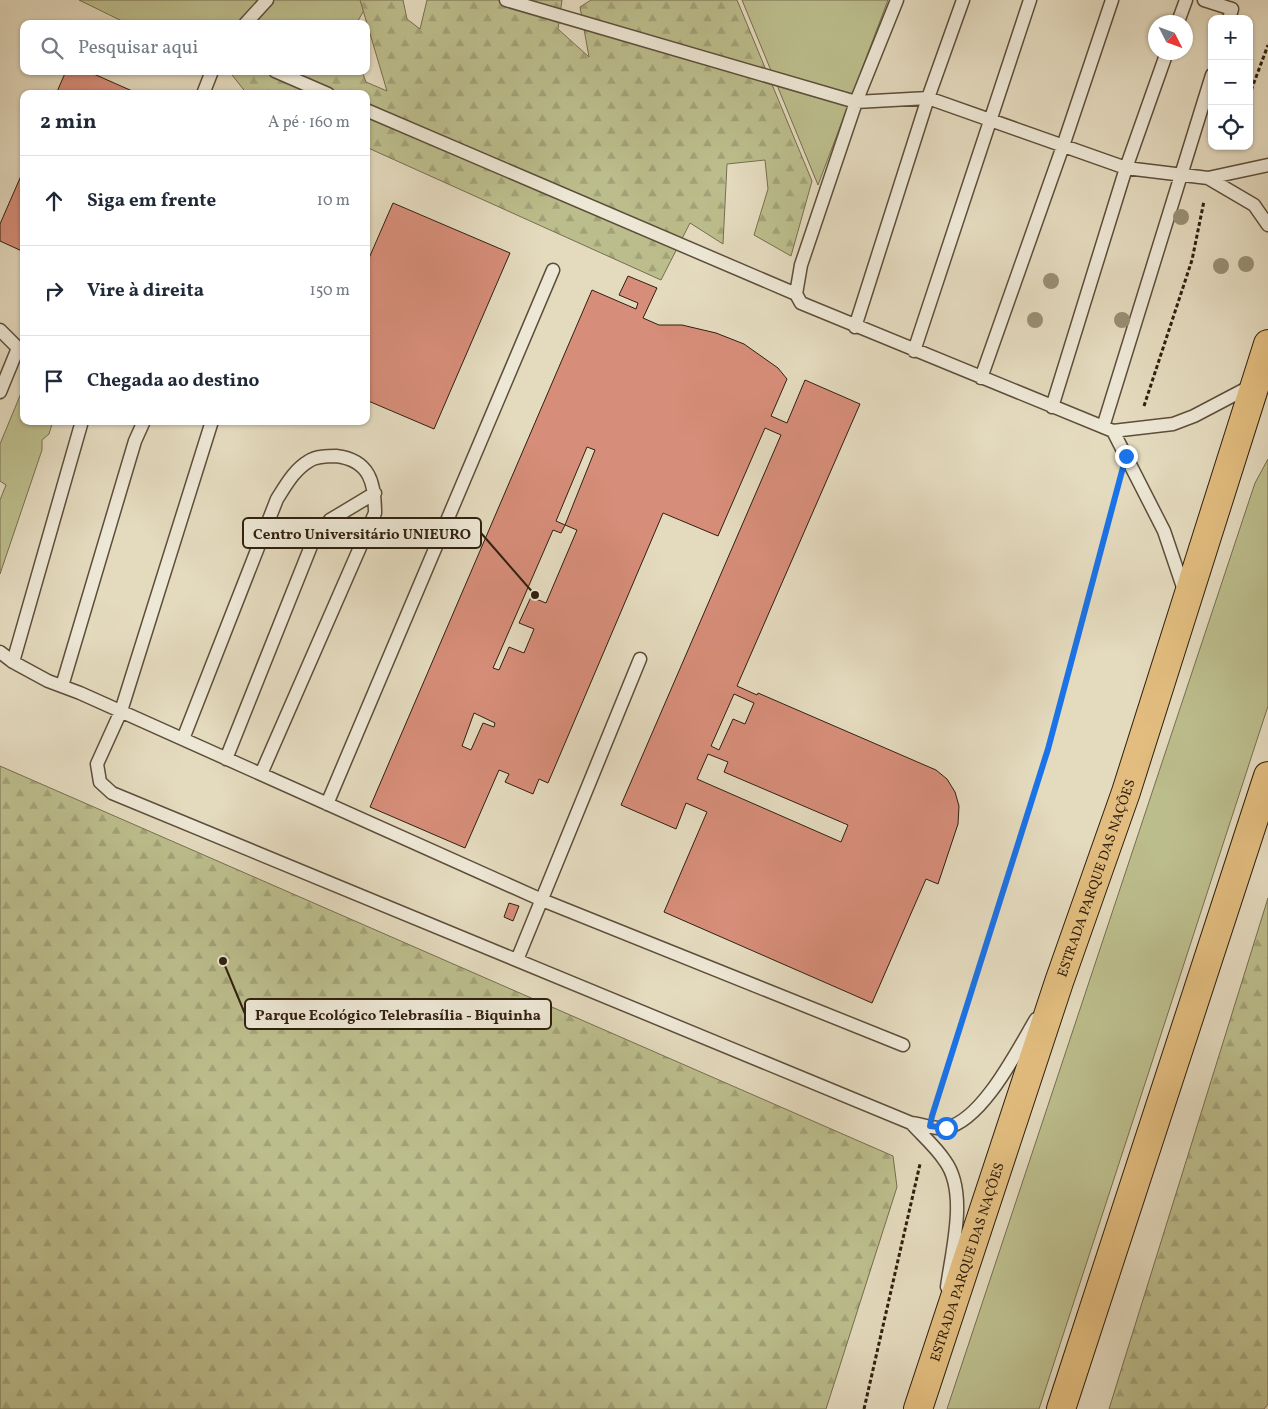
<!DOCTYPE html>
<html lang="pt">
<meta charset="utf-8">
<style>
:root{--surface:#fff;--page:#f6f6f7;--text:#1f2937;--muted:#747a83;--line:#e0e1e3}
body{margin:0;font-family:Vollkorn,serif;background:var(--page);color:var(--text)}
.controls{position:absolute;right:15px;top:15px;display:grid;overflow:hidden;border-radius:10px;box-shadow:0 1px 4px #0004}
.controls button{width:45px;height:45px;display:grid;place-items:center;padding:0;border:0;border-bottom:1px solid var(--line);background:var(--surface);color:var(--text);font:25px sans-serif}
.compass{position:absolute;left:1148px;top:15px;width:45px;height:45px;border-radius:50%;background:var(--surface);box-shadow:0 1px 4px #0004;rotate:132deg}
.stop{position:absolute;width:15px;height:15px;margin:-11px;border:4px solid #1a73e8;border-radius:50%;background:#fff}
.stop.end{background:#1a73e8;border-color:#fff;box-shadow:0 1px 5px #0008}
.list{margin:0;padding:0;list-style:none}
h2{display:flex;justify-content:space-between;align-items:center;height:65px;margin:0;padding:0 20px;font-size:21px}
h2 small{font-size:16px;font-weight:400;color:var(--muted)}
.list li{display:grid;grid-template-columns:32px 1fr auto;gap:15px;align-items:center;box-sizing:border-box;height:90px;padding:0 20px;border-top:1px solid var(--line)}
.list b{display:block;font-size:19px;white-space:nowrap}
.list em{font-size:16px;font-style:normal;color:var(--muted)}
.icon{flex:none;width:28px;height:28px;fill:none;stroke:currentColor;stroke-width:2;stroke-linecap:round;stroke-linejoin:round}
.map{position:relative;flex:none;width:1268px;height:1409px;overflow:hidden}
.search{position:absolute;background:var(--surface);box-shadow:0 1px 4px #0004;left:20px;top:20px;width:350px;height:55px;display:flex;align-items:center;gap:12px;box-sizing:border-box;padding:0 18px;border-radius:10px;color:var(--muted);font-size:19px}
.panel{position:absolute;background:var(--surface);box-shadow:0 1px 4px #0004;left:20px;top:90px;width:350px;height:335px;border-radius:10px}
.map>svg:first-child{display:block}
.grass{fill:#bcbd8c;stroke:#766e4e}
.forest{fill:url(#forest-firs);stroke:#766e4e}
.building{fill:#d68d79;stroke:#30200f;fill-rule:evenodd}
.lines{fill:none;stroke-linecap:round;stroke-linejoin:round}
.service-casing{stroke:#5d4e3b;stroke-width:15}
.trunk-casing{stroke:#30200f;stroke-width:30}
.path{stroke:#30200f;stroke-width:3;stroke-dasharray:4 2.5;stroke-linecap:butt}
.service{stroke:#ede7d5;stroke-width:12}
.trunk{stroke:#e2bd7f;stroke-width:28}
.tree{fill:#988e72}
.route{stroke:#1a73e8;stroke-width:6}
.labels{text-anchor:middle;stroke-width:4;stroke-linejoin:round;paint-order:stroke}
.street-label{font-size:14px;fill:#30200f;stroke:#ede7d5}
.leader{fill:none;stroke:#30200f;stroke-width:2}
.callout-dot{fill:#30200f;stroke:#ede7d5;stroke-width:2}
.callout{fill:#ede7d5;stroke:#30200f;stroke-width:2}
.callout-label{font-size:15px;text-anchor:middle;font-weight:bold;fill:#30200f}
</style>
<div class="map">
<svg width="1268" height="1409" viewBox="0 0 1268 1409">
<defs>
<pattern id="forest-firs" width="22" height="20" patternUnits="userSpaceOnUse" patternTransform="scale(1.25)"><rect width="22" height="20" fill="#bcbd8c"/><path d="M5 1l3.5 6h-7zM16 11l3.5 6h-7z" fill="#a2a278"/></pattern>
</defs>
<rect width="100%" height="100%" fill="#e4dabe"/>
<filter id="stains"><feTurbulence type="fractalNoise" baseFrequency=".004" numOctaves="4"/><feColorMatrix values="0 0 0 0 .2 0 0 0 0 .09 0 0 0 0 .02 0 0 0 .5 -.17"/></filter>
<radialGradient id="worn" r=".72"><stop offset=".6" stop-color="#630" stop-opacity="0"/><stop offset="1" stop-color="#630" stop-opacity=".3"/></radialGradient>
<path class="grass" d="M79 0H370L356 24H128Z
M742 0H888L818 185Z
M24 386V421H53L49 434 42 440V450L0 574V500L6 485 0 481V444Z
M1268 459V706L1039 1409H947L1255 483Z"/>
<path class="forest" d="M360 0H403L407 19 420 29 427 0H562L558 29 589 57 580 7 591 0H737L812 181 791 256 754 235 768 189 765 160 727 164 723 244 690 223 661 280 366 147V94H247L229 71H362L366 82 387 91Z
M0 766 893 1156 897 1187 826 1409H0Z
M1268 898V1404L1264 1409H1109Z"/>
<path class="building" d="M66 71H87L139 94H56Z
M24 169V252L0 241V224Z
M393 203 510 253 434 429 366 400V265Z
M628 276 657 288 643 318 659 325H682L716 333 744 344 778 368 787 379 771 416 787 423 805 380 860 404 737 686 757 695 758 693 936 770 947 779 955 792 959 806 958 824 938 884 926 879 872 1003 664 912 707 812 686 803 676 829 621 805 781 435 765 428 718 536 663 513 548 783 539 779 533 794 505 782 509 774 499 770 465 848 370 807 592 290 636 309 638 303 619 295ZM587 447 595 450 565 525 556 521ZM565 525 577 530 546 603 531 597 519 623 534 629 524 653 509 647 499 670 493 668 553 530 561 533ZM734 694 754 703 745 724 733 719 719 750 711 746ZM474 713 495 723 494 727 483 723 471 750 462 746ZM708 754 728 762 724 772 848 825 841 842 697 779Z
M509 903 519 906 513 921 504 917Z"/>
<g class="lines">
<g class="service-casing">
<path id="service" d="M506 0 856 102 928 98 1126 168 1208 178 1268 165
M897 0 856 102 801 265 796 294 801 303 1113 431 1173 424 1194 416 1253 385
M1204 0 1232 9 1229 19
M1178 22 1186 0
M245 24 267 0
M275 71 328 94
M203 94 212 71
M366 110 796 294
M1208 178 1254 205 1268 225
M855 327 928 98 963 0
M0 330 18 348 24 351
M914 351 1030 0
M981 378 1063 146 1112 0
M0 392 18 348
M1052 407 1126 168 1167 52
M82 421 13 662 48 681 80 693 542 900 903 1045
M212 421 121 711 97 764 100 782 112 793 911 1123C921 1124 936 1130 946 1128 983 1120 1018 1049 1036 1019
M1103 427 1212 75
M1113 431 1164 531 1185 593
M0 652 13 662
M62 686 135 441 144 421
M183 739 277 499C286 485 294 470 309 461 316 456 328 456 336 456 370 460 375 483 375 513L261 774
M226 759 313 541 330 520 375 493
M327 804 553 270
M517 960 640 659
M911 1123C922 1135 936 1147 945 1161 968 1192 952 1250 947 1287"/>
</g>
<g class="trunk-casing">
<g id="trunk">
<path id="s1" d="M918 1409 1059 982 1126 792 1268 344"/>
<path d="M1061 1409 1268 776"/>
</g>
</g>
<path class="path" d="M1249 96 1268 45
M1144 406 1192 260 1204 201
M935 1107 1048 749 1117 488
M864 1409 920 1164"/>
<use href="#service" class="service"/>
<use href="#trunk" class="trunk"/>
</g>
<g class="tree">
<circle cx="1181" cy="217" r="8"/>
<circle cx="1246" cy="264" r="8"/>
<circle cx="1221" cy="266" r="8"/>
<circle cx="1051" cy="281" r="8"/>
<circle cx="1035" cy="320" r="8"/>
<circle cx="1122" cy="320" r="8"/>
</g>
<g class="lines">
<path class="route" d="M946 1128 930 1126 932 1116 1048 749 1126 456"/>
</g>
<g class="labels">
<g class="street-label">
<text dy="5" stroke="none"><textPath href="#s1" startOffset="560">ESTRADA PARQUE DAS NAÇÕES</textPath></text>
<text dy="5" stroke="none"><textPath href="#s1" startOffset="155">ESTRADA PARQUE DAS NAÇÕES</textPath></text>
</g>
</g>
<path class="leader" d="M535 595L481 533M223 961L245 1014"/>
<g class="callout-dot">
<circle cx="535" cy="595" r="5"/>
<circle cx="223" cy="961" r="5"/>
</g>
<g class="callout">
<rect x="243" y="518" width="238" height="30" rx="5"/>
<rect x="245" y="999" width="306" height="30" rx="5"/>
</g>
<g class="callout-label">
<text x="362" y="539">Centro Universitário UNIEURO</text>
<text x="398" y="1020">Parque Ecológico Telebrasília - Biquinha</text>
</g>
<rect width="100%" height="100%" filter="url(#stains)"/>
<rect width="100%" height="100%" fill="url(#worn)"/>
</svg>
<div class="controls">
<button>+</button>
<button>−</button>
<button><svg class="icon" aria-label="locate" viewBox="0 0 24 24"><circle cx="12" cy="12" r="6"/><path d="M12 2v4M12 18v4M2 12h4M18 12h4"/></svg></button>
</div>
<svg class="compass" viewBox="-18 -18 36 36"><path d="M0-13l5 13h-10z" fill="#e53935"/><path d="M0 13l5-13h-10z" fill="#747a83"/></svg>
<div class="stop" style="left:946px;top:1128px"></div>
<div class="stop end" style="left:1126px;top:456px"></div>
<div class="search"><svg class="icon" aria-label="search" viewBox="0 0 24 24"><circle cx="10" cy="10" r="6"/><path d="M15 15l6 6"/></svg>Pesquisar aqui</div>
<section class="panel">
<h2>2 min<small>A pé · 160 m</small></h2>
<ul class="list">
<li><svg class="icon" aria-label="ahead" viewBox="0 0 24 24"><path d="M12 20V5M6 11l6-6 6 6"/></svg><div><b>Siga em frente</b></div><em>10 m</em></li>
<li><svg class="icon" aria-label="right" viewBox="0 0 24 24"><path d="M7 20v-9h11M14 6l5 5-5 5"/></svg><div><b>Vire à direita</b></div><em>150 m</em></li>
<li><svg class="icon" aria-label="arrive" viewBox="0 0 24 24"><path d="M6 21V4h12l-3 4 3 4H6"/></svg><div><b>Chegada ao destino</b></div></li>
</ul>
</section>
</div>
